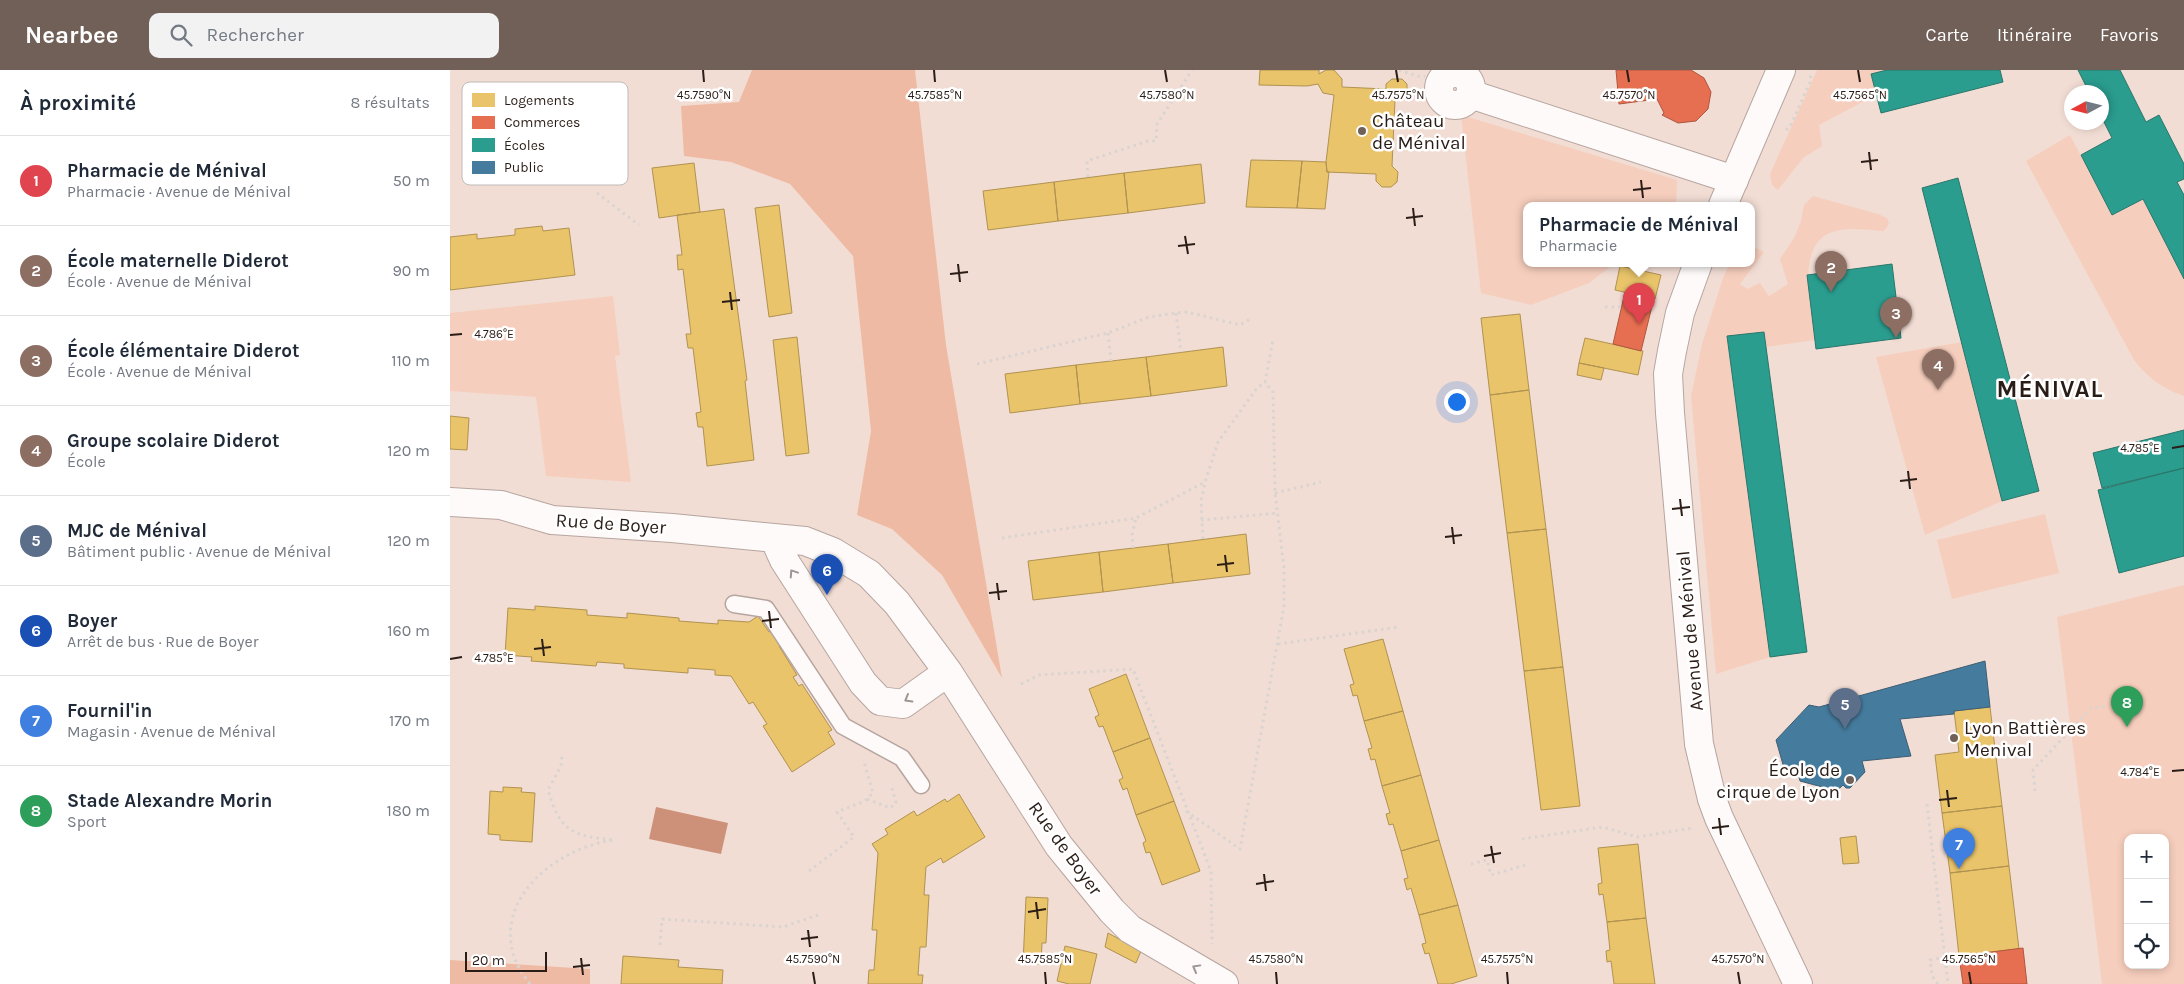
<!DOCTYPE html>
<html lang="fr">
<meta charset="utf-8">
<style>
:root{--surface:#fff;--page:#f2f2f3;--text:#1f2937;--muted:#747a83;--line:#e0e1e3;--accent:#706058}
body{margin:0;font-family:Karla,sans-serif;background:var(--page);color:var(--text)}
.controls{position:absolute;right:15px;bottom:15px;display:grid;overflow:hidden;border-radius:10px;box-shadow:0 2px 8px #0003}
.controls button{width:45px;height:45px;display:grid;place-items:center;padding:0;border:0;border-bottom:1px solid var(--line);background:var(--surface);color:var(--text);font:25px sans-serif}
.compass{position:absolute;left:1614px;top:15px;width:45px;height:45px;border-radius:50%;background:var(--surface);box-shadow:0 2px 8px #0003;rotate:263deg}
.scale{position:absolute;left:15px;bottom:12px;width:82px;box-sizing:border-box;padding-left:5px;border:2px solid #2a1c16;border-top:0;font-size:14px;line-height:18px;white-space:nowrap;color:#2a1c16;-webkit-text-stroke:4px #fff;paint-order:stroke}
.you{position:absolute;left:1006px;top:331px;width:18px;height:18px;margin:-12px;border:4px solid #fff;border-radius:50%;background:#1a73e8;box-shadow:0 0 0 8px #1a73e833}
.badge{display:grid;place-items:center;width:32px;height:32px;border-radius:50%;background:var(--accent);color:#fff;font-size:16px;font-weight:700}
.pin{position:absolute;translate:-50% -41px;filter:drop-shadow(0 1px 2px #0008)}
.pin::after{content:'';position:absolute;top:26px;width:18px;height:15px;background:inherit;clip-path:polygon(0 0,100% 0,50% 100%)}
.popup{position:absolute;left:1073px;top:132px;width:232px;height:65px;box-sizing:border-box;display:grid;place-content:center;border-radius:10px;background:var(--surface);filter:drop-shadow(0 1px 4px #0005);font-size:16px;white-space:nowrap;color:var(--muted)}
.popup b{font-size:19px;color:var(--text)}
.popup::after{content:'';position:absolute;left:50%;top:100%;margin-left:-10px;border:10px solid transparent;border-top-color:var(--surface)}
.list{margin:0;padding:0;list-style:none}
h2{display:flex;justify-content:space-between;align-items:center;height:65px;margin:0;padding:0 20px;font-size:21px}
h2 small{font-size:16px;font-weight:400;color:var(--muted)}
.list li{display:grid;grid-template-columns:32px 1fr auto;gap:15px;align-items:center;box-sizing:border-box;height:90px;padding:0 20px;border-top:1px solid var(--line)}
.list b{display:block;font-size:19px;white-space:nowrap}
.list p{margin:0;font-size:16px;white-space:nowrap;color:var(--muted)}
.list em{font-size:16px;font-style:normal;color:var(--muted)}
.icon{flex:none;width:28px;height:28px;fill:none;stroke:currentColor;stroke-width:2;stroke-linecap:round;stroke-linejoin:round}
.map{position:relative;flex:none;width:1734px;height:914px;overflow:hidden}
header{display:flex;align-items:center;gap:30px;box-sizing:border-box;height:70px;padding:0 25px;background:var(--accent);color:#fff}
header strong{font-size:24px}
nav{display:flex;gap:28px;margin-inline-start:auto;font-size:18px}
.search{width:350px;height:45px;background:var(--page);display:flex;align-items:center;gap:12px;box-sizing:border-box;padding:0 18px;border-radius:10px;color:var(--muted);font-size:19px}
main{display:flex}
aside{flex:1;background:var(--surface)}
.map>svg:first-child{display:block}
.green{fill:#f6cebd;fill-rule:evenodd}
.forest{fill:#efbaa3}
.water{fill:#cc9178}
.homes{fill:#e9c46a;stroke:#b09251}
.shops{fill:#e76f51;stroke:#ae563f}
.schools{fill:#2a9d8f;stroke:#2a766b}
.public{fill:#457b9d;stroke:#3d5e74}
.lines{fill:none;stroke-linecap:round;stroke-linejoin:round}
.service-casing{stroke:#b6a59f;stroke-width:19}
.minor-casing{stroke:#b6a59f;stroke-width:30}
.secondary-casing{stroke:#b6a59f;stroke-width:30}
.path{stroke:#dad4d1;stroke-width:3;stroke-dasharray:2.5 4;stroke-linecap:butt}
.service{stroke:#fdfaf9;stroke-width:16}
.minor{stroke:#fdfaf9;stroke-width:28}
.secondary{stroke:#fdfaf9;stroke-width:28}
.oneway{stroke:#9e9693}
.ticks{fill:none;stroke:#2a1c16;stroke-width:2}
.poi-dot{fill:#706058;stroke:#fff;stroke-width:2}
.labels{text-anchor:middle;stroke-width:5;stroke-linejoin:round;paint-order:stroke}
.poi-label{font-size:19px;fill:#2a1c16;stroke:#fff;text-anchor:start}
.street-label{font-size:19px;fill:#2a1c16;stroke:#fff}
.district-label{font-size:24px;font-weight:bold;letter-spacing:1px;fill:#2a1c16;stroke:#fff}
.key{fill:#fff;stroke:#bfbbb9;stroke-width:1}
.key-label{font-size:14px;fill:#2a1c16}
.ticks-label{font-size:12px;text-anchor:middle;fill:#2a1c16;stroke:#fff;stroke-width:5;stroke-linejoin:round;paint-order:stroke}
</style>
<header>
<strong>Nearbee</strong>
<div class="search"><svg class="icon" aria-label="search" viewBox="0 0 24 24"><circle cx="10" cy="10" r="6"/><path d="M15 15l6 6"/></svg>Rechercher</div>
<nav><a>Carte</a><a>Itinéraire</a><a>Favoris</a></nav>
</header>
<main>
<aside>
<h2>À proximité<small>8 résultats</small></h2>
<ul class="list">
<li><span class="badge" style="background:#e0444e">1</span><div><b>Pharmacie de Ménival</b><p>Pharmacie · Avenue de Ménival</p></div><em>50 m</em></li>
<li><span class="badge" style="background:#8d6e63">2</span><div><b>École maternelle Diderot</b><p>École · Avenue de Ménival</p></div><em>90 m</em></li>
<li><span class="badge" style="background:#8d6e63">3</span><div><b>École élémentaire Diderot</b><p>École · Avenue de Ménival</p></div><em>110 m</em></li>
<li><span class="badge" style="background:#8d6e63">4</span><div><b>Groupe scolaire Diderot</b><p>École</p></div><em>120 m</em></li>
<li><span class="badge" style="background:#5c6f8a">5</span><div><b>MJC de Ménival</b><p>Bâtiment public · Avenue de Ménival</p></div><em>120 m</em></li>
<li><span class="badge" style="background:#1a4fb4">6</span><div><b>Boyer</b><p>Arrêt de bus · Rue de Boyer</p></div><em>160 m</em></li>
<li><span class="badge" style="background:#3f7fe0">7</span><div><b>Fournil'in</b><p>Magasin · Avenue de Ménival</p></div><em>170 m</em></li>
<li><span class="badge" style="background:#2e9e5b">8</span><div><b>Stade Alexandre Morin</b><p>Sport</p></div><em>180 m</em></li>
</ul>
</aside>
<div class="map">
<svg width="1734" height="914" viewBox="0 0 1734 914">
<rect width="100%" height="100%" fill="#f2ddd4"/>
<path class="green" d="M1367 0H1437L1421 4 1426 25 1369 55 1372 76 1353 88 1328 120 1322 115 1320 104Z
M1011 45 1227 110 1226 135H1076V193H1165L1139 213 1081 235 1031 223Z
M1620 65 1662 145 1693 129 1734 209V326C1713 319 1698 308 1684 290L1576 91Z
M1363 126 1428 144 1437 148 1439 154 1434 161C1417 160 1396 156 1380 163 1345 177 1362 242 1365 270L1316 277 1314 262 1277 267 1320 587 1266 604 1241 326 1252 274 1273 208 1280 193H1302V176L1314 182 1290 214 1297 219 1310 213 1319 226 1338 214 1330 189 1344 168 1351 151 1354 135Z
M163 226 170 285 165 286 181 412 96 406 86 327 0 321V243Z
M1512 272 1552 431 1475 465 1426 287Z
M1595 444 1609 503 1502 529 1487 470Z
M1734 515V914H1652L1607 547ZM1678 768H1715V895H1678Z"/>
<path class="forest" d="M302 0H465L496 275 552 608 492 505 442 459 407 445 421 361 403 186 340 114 281 92 234 86 231 36 289 32Z
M0 890 140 899V914H0Z"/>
<path class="water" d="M206 737 278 753 271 784 199 769Z"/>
<path class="homes" d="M810 0H869V4L876 0H884L892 9V17L936 19V14L942 9H952L957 14V22L950 29 945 30 942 96 948 102 947 112 941 117H932L926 111V104L877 102 876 92 884 25 873 23 868 14 857 16 809 15Z
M801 90 852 91 847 138 796 137Z
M852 91 876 92 877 102H879L875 139 847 138Z
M244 93 250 142 209 148 202 98Z
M751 94 755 133 678 143 674 103Z
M674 103 678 143 608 151 604 112Z
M604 112 608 151 538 160 533 121Z
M329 135 342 243 319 247 305 138Z
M274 139 297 310 295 311 304 390 257 396 253 357H248L246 343 251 342 243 278H238L236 264H241L233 199 228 200 227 185H232L227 145Z
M92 156 93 161 119 158 125 205 0 220V167L27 164V169L65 165V159Z
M1170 196 1211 205 1205 229 1165 220Z
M1070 244 1079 320 1040 325 1031 248Z
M347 267 359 383 336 386 323 270Z
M1135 268 1193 281 1188 305 1129 293Z
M773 277 777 316 701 326 696 287Z
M696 287 701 326 630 334 626 295Z
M1129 293 1154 298 1151 310 1127 305Z
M626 295 630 334 560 343 555 304Z
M1079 320 1096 459 1057 463 1040 325Z
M0 346 19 348 17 380 0 379Z
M1096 459 1113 597 1074 601 1057 463Z
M796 464 800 504 723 513 718 474Z
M718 474 723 513 653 522 649 482Z
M649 482 653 522 583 530 578 491Z
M85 536 137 540V545L177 548V543L229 548V551L268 554V550L299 552 308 546 319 562 322 560 332 575 329 576 347 605 343 607 349 616 352 614 382 660 378 662 385 674 342 702 313 656 317 654 303 632 299 634 281 606 265 605V600L238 598V603L174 598V594L147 592 146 596 81 591 82 587 55 585 58 538 85 540Z
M933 569 953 641 914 651 907 625 903 626 900 615 904 614 894 579Z
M1113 597 1130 736 1091 740 1074 601Z
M676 604 700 668 663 682 653 656 649 657 645 647 649 645 639 619Z
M1540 637 1552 736 1492 743 1485 685 1509 682 1504 641Z
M953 641 971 705 932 716 925 689 921 690 918 679 922 678 914 651Z
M700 668 724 731 686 745 677 718 673 720 669 710 673 708 663 682Z
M971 705 989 770 951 781 943 754 939 755 936 744 940 743 932 716Z
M53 717 72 718 71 722 85 723 82 772 50 770V765L38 764 40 721 53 722Z
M509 724 535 767 493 793 491 788 476 797 474 825H479L476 877H470L468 905H473L472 914H418L419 900H424L427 860H422L428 783 422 774 438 764 435 759 464 741 467 746 495 729 497 732Z
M724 731 750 801 712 815 700 782 696 783 693 773 696 771 686 745Z
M1552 736 1559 796 1500 803 1492 743Z
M1406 766 1409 793 1393 794 1390 768Z
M989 770 1008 835 969 845 961 818 957 820 954 809 958 808 951 781Z
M1188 774 1196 848 1157 852 1153 824 1149 825 1148 814 1152 813 1148 778Z
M1559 796 1569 879 1509 886 1500 803Z
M576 827 598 828 596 873H592L591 894H573Z
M1008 835 1027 906 1001 914H988L979 883 975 884 972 874 976 873 969 845Z
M1196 848 1205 914H1164L1161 891 1157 892 1156 881 1160 880 1157 852Z
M658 863 691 881 686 893 655 877Z
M615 876 647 884 640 914H619L607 911Z
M173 886 229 890 228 897 273 900 272 914H171Z"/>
<path class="shops" d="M1166 0H1241L1254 8 1261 22 1258 39 1246 51 1228 53 1212 45 1214 43 1207 29 1169 34Z
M1175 222 1204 228 1191 281 1163 274Z
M1573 878 1577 914H1513L1509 886Z"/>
<path class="schools" d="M1437 0H1550L1553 12 1431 43 1421 4Z
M1628 0H1670L1696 52 1709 45 1734 94V109L1727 112 1734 125V209L1693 129 1662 145 1631 85 1662 68 1652 48V22H1639Z
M1508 108 1589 421 1552 431 1472 118Z
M1442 194 1451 268 1366 279 1357 205Z
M1314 262 1357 582 1320 587 1277 266Z
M1734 360V398L1652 418 1643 383Z
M1734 398V486L1669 503 1648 420Z"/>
<path class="public" d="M1535 591 1540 637 1504 641V644L1450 649 1461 686 1412 691 1415 702 1400 718H1396L1393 715 1387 721 1350 711 1346 695 1334 698 1326 670 1359 635 1369 637Z"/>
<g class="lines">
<g class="service-casing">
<path id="service" d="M284 534 316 539 393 656 452 688 471 715"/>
</g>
<g class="minor-casing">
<path id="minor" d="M989 19a16 16 0 1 1 32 0a16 16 0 1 1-32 0Z
M1020 24 1284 110
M0 432 51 435 102 450 222 458 355 471 383 482 419 504 447 533 498 602 609 776 662 841 680 859 774 914
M324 468 334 490 413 613 430 631 453 634 498 602"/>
</g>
<g class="secondary-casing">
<path id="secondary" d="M1273 135 1331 0
M1248 193 1230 243 1222 281 1218 304 1220 343 1249 674 1262 729 1269 748 1348 914"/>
</g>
<path class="path" d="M949 0 971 7 975 6
M1336 60 1340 57 1361 10 1360 3
M638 107 637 91 698 71H706L707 54 742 0
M147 123 189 155
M1155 237H1171
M726 243 731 282
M658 263 661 291
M527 294 658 263 699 247 726 243 737 242 790 255 800 249
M825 423 871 412
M751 450 829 443
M552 468 686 448 755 412 768 372 807 318 815 312 823 270
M753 469 751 431 755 413
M683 478 682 465 686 448
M828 574 949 557
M571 614 589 605 683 599 761 801 762 874
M1585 721 1583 700 1641 638 1657 636
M417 729 440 738 446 733 441 714
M1477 734 1498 914
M736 741 790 779 834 536V498L825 423 823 322 815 312
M1072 769 1153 757 1187 767 1243 758
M1021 794 1037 790 1041 805 1079 794
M359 801 404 767 387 742 415 731 423 723 414 692
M210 875 212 849 333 857 371 844
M80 914C25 847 96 779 164 770 123 766 110 762 98 720L111 696 112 685
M1488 914 1482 906 1480 890 1495 887"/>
<use href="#service" class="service"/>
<use href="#minor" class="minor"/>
<use href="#secondary" class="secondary"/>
</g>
<defs><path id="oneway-chevron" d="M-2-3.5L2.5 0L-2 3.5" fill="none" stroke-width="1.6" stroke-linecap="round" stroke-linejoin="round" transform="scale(1.25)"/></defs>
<g class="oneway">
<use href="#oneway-chevron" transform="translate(343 503) rotate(-124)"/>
<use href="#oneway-chevron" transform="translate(458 629) rotate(150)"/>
<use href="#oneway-chevron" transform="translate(746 898) rotate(-151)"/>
</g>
<path class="ticks" d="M253 0 254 12M484 0 485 12M715 0 717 12M946 0 948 12M1177 0 1179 12M1408 0 1410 12M1419 82 1421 100M1411 92 1428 90M1191 110 1193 128M1183 120 1201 118M963 138 965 156M956 148 973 146M735 166 738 184M728 176 745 174M508 194 510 212M500 204 518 202M280 222 282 240M272 232 290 230M0 265 12 264M1722 378 1734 376M1458 401 1460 419M1450 411 1467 409M1230 429 1232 446M1222 439 1240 437M1002 457 1004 474M995 467 1012 465M775 485 777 502M767 495 784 493M547 513 549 530M539 523 557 521M319 541 321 558M312 551 329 549M92 569 94 586M84 579 101 577M0 589 12 587M1722 701 1734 700M1497 720 1499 737M1489 730 1507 728M1269 748 1271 765M1262 758 1279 756M1041 776 1044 793M1034 786 1051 783M814 804 816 821M806 814 824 811M586 832 588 849M578 842 596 839M358 860 360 877M351 869 368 867M131 888 133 905M123 897 140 895M363 902 365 914M595 902 596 914M826 902 827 914M1057 902 1058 914M1288 902 1290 914M1519 902 1521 914"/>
<g class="poi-dot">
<circle cx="912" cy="61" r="5"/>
<circle cx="1504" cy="668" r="5"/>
<circle cx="1400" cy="710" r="5"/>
</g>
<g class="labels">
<g class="poi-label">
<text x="922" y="57">Château<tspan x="922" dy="22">de Ménival</tspan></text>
<text x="1514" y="664">Lyon Battières<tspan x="1514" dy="22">Menival</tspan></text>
<text x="1390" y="706" text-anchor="end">École de<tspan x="1390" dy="22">cirque de Lyon</tspan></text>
</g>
<g class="street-label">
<text transform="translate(161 453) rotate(4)" y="7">Rue de Boyer</text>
<text transform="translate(1239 561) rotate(-95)" y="7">Avenue de Ménival</text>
<text transform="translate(616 778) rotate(54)" y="7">Rue de Boyer</text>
</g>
<g class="district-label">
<text x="1600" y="327">MÉNIVAL</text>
</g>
</g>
<rect x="12" y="12" width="166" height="103" rx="8" class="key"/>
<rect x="22" y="23" width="23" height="14" fill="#e9c46a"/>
<rect x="22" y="46" width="23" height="13" fill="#e76f51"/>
<rect x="22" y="68" width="23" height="14" fill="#2a9d8f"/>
<rect x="22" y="91" width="23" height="13" fill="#457b9d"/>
<g class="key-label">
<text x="54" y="35">Logements</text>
<text x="54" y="57">Commerces</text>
<text x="54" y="80">Écoles</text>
<text x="54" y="102">Public</text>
</g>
<g class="ticks-label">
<text x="254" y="29">45.7590°N</text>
<text x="485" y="29">45.7585°N</text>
<text x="717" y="29">45.7580°N</text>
<text x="948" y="29">45.7575°N</text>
<text x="1179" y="29">45.7570°N</text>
<text x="1410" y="29">45.7565°N</text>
<text x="44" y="268">4.786°E</text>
<text x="1690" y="382">4.785°E</text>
<text x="44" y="592">4.785°E</text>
<text x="1690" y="706">4.784°E</text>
<text x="363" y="893">45.7590°N</text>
<text x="595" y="893">45.7585°N</text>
<text x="826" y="893">45.7580°N</text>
<text x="1057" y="893">45.7575°N</text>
<text x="1288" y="893">45.7570°N</text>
<text x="1519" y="893">45.7565°N</text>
</g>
</svg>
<div class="controls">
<button>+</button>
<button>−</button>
<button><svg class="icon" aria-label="locate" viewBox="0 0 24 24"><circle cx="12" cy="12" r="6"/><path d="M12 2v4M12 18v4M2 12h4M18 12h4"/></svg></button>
</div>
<svg class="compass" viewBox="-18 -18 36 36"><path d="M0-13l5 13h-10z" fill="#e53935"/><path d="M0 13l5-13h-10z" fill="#747a83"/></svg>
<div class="scale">20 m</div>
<div class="you"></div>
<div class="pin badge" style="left:1189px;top:254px;background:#e0444e">1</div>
<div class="popup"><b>Pharmacie de Ménival</b>Pharmacie</div>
<div class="pin badge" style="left:1381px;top:222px;background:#8d6e63">2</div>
<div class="pin badge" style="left:1446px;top:268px;background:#8d6e63">3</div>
<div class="pin badge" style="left:1488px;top:320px;background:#8d6e63">4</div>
<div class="pin badge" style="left:1395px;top:659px;background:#5c6f8a">5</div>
<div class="pin badge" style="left:377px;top:525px;background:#1a4fb4">6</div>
<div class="pin badge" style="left:1509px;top:799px;background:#3f7fe0">7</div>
<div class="pin badge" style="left:1677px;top:657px;background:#2e9e5b">8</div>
</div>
</main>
